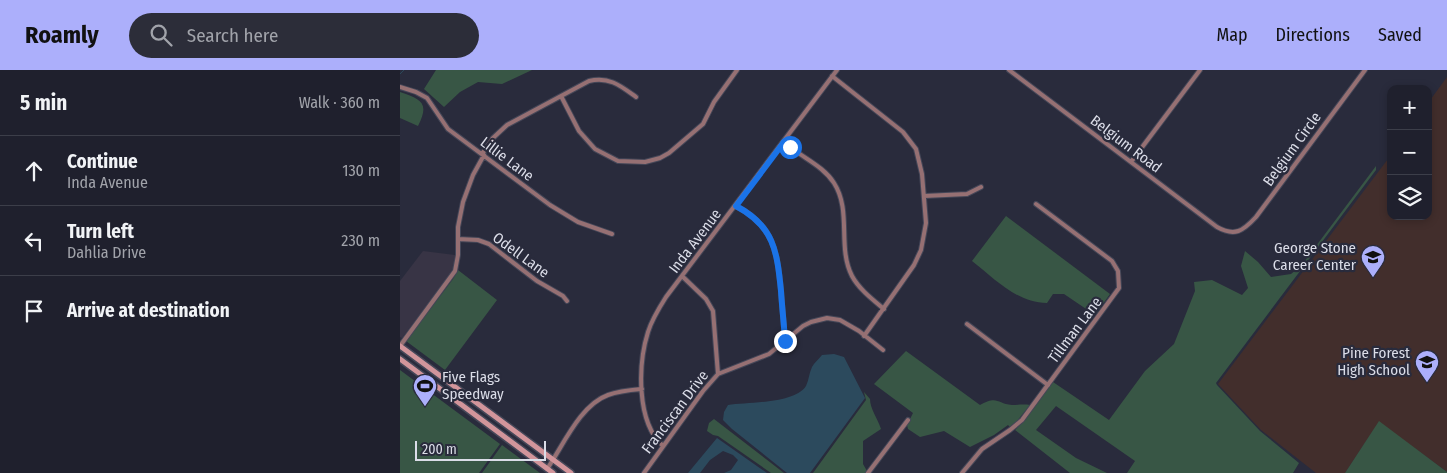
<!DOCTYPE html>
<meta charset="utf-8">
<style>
:root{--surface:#1f202d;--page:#2c2d39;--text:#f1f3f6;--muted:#a1a3aa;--line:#3c3e49;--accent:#acaffb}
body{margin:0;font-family:"Fira Sans Condensed",sans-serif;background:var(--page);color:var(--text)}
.controls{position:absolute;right:15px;top:15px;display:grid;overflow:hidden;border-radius:10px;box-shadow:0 2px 8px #0003}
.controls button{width:45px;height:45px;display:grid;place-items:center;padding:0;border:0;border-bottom:1px solid var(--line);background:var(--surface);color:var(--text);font:25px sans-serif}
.scale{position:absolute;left:15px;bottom:12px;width:131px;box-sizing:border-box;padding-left:5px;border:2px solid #dbdde8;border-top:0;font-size:14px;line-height:18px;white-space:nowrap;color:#dbdde8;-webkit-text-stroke:4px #292b3c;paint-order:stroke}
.stop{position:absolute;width:15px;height:15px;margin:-11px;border:4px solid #1a73e8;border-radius:50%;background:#fff}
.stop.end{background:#1a73e8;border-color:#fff;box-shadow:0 1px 5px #0008}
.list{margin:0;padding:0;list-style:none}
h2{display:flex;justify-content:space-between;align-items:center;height:65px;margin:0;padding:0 20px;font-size:21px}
h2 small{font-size:16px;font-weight:400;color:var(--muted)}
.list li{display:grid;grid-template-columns:32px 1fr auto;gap:15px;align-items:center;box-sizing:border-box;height:70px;padding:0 20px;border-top:1px solid var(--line)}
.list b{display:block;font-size:19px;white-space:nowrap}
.list p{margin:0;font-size:16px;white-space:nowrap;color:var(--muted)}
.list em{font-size:16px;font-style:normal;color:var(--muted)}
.icon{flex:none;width:28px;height:28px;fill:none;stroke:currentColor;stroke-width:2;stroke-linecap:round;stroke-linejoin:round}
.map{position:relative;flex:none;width:1047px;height:403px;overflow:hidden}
header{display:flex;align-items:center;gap:30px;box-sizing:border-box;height:70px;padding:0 25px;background:var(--accent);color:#111}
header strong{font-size:24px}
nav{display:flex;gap:28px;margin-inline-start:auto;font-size:18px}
.search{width:350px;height:45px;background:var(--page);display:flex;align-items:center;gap:12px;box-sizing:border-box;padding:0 18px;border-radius:28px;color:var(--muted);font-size:19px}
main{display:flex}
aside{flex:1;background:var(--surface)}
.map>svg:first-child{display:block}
.education{fill:#422e2c}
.medical{fill:#383445}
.green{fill:#385645}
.water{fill:#2c4a5d}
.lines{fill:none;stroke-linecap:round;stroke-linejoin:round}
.stream{stroke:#2c4a5d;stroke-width:1}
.minor-casing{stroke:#454758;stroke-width:6}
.secondary-casing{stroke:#454758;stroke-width:8}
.minor{stroke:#967073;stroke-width:4}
.secondary{stroke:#d2959b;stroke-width:5}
.route{stroke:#1a73e8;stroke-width:6}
.labels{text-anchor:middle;stroke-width:4.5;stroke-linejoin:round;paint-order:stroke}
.street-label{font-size:15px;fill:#dbdde8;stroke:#292b3c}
.poi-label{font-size:15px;fill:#dbdde8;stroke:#292b3c;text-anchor:end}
</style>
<header>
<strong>Roamly</strong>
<div class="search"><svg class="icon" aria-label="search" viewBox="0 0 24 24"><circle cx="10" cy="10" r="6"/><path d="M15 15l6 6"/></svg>Search here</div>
<nav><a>Map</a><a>Directions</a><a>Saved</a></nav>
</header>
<main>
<aside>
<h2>5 min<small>Walk · 360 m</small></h2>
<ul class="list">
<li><svg class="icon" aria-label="ahead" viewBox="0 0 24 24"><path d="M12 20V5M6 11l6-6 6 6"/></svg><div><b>Continue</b><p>Inda Avenue</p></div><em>130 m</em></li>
<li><svg class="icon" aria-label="left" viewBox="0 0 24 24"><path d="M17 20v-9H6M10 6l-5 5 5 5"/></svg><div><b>Turn left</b><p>Dahlia Drive</p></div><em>230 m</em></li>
<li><svg class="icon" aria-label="arrive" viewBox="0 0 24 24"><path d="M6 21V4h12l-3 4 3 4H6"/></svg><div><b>Arrive at destination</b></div></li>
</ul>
</aside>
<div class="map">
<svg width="1047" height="403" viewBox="0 0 1047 403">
<rect width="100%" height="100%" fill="#292b3c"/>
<path class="education" d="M1047 7V402L979 352 945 403H916L861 360 818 314 991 85V146H1028V33Z"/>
<path class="medical" d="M23 181 55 185 54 196 49 206 2 268 0 267V211Z"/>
<path class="green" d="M36 0H132L102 14 78 12 60 22 44 37 24 19Z
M0 22C21 29 30 33 18 56L0 48Z
M976 96V100L816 313 817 315 860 361 899 393 893 403H727L735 391 656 336 636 360 676 388 707 403H670L615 360 624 351 653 312 709 350 745 301 774 274 795 221 794 212 812 210 842 225 848 218 841 196 845 181 858 192 871 207 891 204 901 196Z
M606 146 710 224 695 245 664 224H653L647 233C617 233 595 209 572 191Z
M58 200 97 230 45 300 6 271 53 209Z
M506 281 580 335C598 325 597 334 612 335 618 335 624 334 630 335L617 351 610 357 608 355 594 365 570 377 544 361 520 367 508 359 507 355 513 343 474 314Z
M0 300 100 374 79 403H0Z
M464 322 470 329C470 339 478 349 481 359L463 371V394L467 401 465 403H413L466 330Z
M314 349 384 403H371L318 366 313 365 307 361 309 353Z
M979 351 1047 402V403H945Z
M102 375 140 403H82Z"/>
<path class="water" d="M434 284 444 287 465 328 410 403H387L332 359 323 350 324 342 328 335C348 332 394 334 406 316 409 310 409 303 412 297 414 293 419 289 422 285Z
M317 368 367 403H324L331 400 338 390 333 385 323 381 310 390 300 403H288Z"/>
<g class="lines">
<path class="stream" d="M0 4 4 0"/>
<g class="minor-casing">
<path id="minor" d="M609 0 817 157C835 167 843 161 856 147L965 0
M432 6 503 62 516 79 522 104 526 153 521 180 514 195 464 266
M0 17 16 22 27 28 48 59 150 135 178 152 212 164
M161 26 179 61 195 79 218 91 245 92 260 88 269 83 303 54 314 32 337 0
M384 71C399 87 422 94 434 113 452 141 437 177 452 206 459 219 472 229 484 239
M82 84 93 68 107 55 189 11C209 6 221 16 236 27
M731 92 800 0
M524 126 567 124 581 117
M336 136C374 156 377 181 381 220 382 237 384 254 385 271
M58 169 78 170 89 174 137 211 163 226 167 231
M282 206 306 229 313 241 318 304
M567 254 648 315
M0 276 55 201 58 185V157L63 132 73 105 84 85
M263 376C236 352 238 294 248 262 252 249 259 238 266 227L437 0
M147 399C163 376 180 335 208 325 219 321 231 320 242 319
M244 403 303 321 318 304 369 284 403 256 411 252 427 248 440 250 459 261 483 280
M468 403 508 350
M562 403 582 379 610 360 622 350 719 218 718 201 712 191 636 134"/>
</g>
<g class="secondary-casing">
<path id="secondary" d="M0 276 171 403
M0 289 153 403"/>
</g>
<use href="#minor" class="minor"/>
<use href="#secondary" class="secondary"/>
</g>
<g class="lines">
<path class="route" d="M385 271C384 254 382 237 381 221 377 181 374 156 336 136L384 72 390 77"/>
</g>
<defs>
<g id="school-pin" transform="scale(1.25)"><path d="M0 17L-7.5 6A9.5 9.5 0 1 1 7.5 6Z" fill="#acaffb" stroke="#292b3c"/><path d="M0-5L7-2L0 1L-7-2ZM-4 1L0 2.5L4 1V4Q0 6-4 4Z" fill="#111"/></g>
<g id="stadium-pin" transform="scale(1.25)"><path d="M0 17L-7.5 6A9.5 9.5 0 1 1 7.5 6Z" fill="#acaffb" stroke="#292b3c"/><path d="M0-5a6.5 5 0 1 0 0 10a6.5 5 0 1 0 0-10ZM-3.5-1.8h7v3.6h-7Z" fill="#111"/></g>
</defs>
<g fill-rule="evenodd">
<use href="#school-pin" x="973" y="187"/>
<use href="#school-pin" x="1027" y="292"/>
<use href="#stadium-pin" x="25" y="316"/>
</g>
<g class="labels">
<g class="street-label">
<text transform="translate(726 74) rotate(37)" y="5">Belgium Road</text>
<text transform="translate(892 79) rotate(-54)" y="5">Belgium Circle</text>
<text transform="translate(107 89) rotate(37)" y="5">Lillie Lane</text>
<text transform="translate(295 171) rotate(-53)" y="5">Inda Avenue</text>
<text transform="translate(121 185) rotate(36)" y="5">Odell Lane</text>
<text transform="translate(675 260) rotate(-53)" y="5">Tillman Lane</text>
<text transform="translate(275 342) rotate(-53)" y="5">Franciscan Drive</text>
</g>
<g class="poi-label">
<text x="956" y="183">George Stone<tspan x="956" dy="17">Career Center</tspan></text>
<text x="1010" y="288">Pine Forest<tspan x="1010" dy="17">High School</tspan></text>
<text x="42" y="312" text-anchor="start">Five Flags<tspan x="42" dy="17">Speedway</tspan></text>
</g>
</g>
</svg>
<div class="controls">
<button>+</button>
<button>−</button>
<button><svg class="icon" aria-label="layers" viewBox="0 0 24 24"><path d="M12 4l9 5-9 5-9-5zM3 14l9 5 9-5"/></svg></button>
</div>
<div class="scale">200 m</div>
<div class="stop" style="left:390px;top:77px"></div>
<div class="stop end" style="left:385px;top:271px"></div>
</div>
</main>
